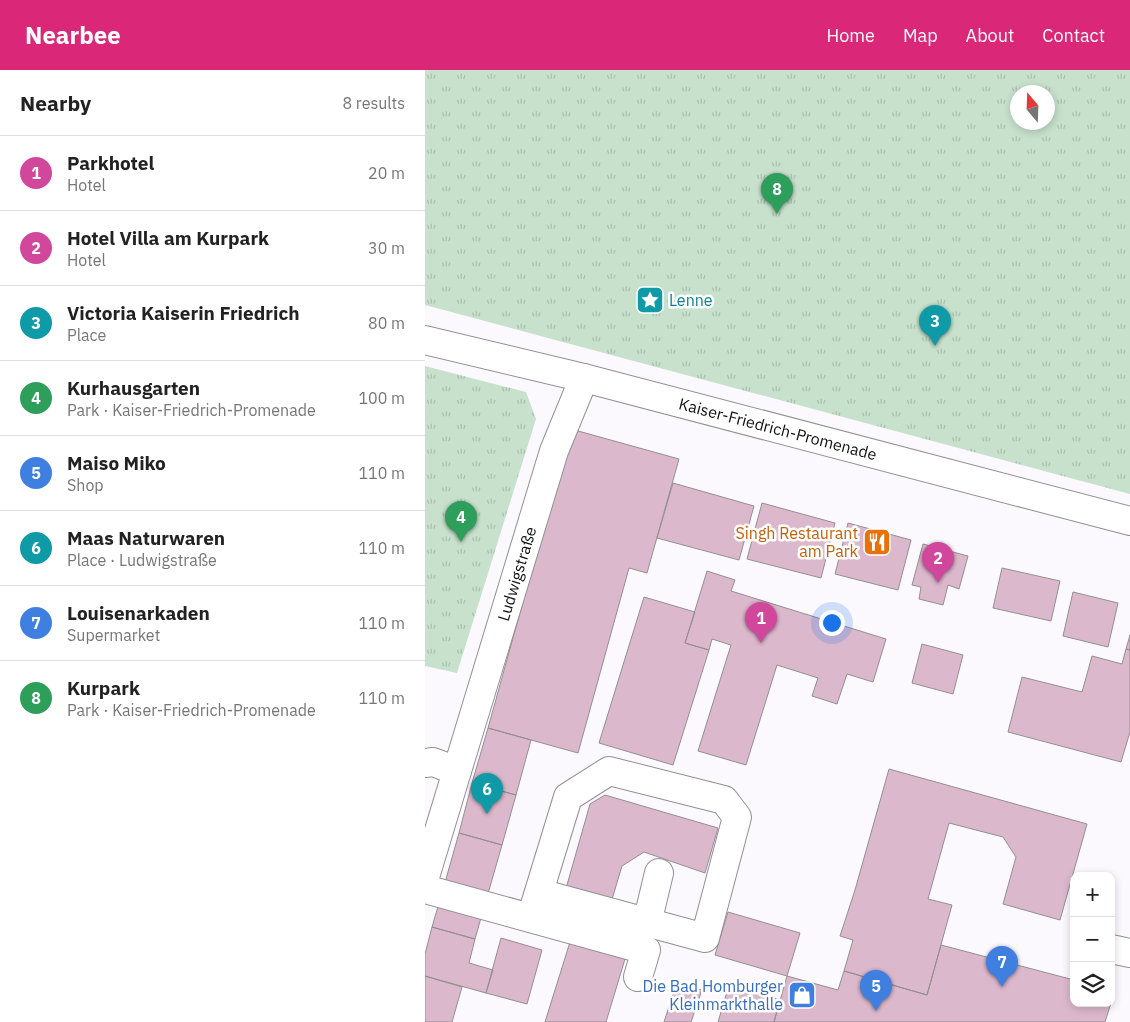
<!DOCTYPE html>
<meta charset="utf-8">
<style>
:root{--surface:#fff;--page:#f6f6f6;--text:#222;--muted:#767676;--line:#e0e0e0;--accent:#db2777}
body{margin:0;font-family:"IBM Plex Sans",sans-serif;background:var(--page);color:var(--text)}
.controls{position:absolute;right:15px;bottom:15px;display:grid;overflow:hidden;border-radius:10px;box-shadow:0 2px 8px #0003}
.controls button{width:45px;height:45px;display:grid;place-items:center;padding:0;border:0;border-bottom:1px solid var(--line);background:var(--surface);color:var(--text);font:25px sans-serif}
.compass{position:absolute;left:585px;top:15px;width:45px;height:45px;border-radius:50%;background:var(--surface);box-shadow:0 2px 8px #0003;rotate:341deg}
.you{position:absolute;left:406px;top:552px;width:18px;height:18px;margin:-12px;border:4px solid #fff;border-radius:50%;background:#1a73e8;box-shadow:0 0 0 8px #1a73e833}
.badge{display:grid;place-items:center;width:32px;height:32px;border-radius:50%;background:var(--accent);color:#fff;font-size:16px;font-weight:700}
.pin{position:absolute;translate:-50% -41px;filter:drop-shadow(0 1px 2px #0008)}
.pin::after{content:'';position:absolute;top:26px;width:18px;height:15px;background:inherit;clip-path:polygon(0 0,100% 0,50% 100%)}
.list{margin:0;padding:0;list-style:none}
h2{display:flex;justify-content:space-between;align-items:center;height:65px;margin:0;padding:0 20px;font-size:21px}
h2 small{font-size:16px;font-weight:400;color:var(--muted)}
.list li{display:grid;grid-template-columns:32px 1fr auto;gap:15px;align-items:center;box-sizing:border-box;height:75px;padding:0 20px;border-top:1px solid var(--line)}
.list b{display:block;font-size:19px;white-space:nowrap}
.list p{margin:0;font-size:16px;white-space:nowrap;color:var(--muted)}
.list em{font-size:16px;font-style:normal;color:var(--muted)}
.icon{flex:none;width:28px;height:28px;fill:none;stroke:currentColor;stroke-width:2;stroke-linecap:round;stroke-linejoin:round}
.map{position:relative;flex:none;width:705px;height:952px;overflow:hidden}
header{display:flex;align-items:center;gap:30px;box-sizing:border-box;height:70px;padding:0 25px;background:var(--accent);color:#fff}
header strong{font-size:24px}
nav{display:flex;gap:28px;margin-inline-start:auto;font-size:18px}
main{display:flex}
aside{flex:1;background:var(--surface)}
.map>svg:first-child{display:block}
.grass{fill:url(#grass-tufts);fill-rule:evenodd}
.building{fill:#dcb8cc;stroke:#938f91}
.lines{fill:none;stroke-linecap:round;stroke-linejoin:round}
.minor-casing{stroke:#939094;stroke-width:30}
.minor{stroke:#fff;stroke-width:28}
.labels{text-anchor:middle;stroke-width:5;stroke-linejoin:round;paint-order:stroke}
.culture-label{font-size:16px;fill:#0d838f;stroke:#fff;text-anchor:start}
.street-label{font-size:16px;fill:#100f11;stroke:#fff}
.food-label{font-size:16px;fill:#c56008;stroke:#fff;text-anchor:end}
.shop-label{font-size:16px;fill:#366cbe;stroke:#fff;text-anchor:end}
</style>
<header>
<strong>Nearbee</strong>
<nav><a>Home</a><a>Map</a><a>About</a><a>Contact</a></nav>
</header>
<main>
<aside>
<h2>Nearby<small>8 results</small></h2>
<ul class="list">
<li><span class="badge" style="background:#d1479c">1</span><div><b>Parkhotel</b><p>Hotel</p></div><em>20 m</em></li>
<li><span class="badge" style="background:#d1479c">2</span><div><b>Hotel Villa am Kurpark</b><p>Hotel</p></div><em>30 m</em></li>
<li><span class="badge" style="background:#0f9aa8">3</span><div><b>Victoria Kaiserin Friedrich</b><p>Place</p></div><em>80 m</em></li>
<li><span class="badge" style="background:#2e9e5b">4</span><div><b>Kurhausgarten</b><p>Park · Kaiser-Friedrich-Promenade</p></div><em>100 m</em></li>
<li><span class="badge" style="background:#3f7fe0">5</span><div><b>Maiso Miko</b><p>Shop</p></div><em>110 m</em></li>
<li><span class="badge" style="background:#0f9aa8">6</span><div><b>Maas Naturwaren</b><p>Place · Ludwigstraße</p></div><em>110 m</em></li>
<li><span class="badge" style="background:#3f7fe0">7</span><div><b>Louisenarkaden</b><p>Supermarket</p></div><em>110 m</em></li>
<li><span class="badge" style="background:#2e9e5b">8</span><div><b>Kurpark</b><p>Park · Kaiser-Friedrich-Promenade</p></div><em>110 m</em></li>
</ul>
</aside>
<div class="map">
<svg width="705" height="952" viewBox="0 0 705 952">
<defs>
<pattern id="grass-tufts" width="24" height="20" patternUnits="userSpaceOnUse" patternTransform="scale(1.25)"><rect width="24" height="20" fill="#c7e1cc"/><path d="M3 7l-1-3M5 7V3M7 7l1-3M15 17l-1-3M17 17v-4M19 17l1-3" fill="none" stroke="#aac0ae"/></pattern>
</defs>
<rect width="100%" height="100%" fill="#fcf9fe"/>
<path class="grass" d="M0 0H705V424L0 235ZM592 22H622V52H592Z
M0 296 101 322 111 349 32 603 0 596Z"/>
<path class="building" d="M146 359 254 389 222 503 204 498 153 683 63 658Z
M248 413 329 436 314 490 232 468Z
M337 433 410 453 396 508 322 489Z
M423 453 486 470 473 520 410 504Z
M498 474 543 486 534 519 523 515 518 535 494 529 496 517 487 515Z
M577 498 635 511 626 551 568 538Z
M282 501 310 510 306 521 461 569 448 612 422 604 412 634 387 626 393 608 352 595 321 695 273 681 306 575 287 569 284 580 260 573Z
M648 522 693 533 683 577 638 566Z
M219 527 270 542 260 573 284 580 248 695 174 673Z
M705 565V580L701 579Z
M497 574 538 585 528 624 487 613Z
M701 579 705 580V662L696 692 583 662 597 607 657 622 667 586 697 594Z
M63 658 106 670 91 725 47 713Z
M464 699 662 754 635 850 578 834 591 787 578 767 524 753 503 829 527 835 502 925 419 901 428 870 415 866 430 820Z
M47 713 91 725 77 775 34 763Z
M180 725 293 758 280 803 219 782 197 796 185 836 140 822 165 734Z
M34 763 77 775 62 827 19 816Z
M19 816 62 827 50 869 7 857Z
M303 842 375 863 362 906 290 885Z
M7 857 50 869 44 893 68 900 61 923 0 906V884Z
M76 868 117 880 102 934 61 923Z
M145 872 200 889 181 952H120Z
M516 875 649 910V933H686L680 952H349L362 906 413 920 419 901 502 925Z
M0 906 37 917 27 952H0Z
M252 912 277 920 266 952H239Z
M304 915 355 930 349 952H293Z"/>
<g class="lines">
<g class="minor-casing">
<g id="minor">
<path id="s1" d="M0 270 159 308 705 451"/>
<path d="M0 693 8 692 32 701 0 807"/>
<path id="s2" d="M32 701 129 381 159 308"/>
<path d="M0 819 221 880 213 907"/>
<path d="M106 848 143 727 184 701 299 730 312 747 280 868 114 823"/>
<path d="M222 853 234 803"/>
<path d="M686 879 705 883"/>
</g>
</g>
<use href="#minor" class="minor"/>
</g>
<defs>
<g id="sight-square" transform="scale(1.4375)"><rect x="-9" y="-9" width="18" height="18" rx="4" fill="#0f9aa8" stroke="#fff"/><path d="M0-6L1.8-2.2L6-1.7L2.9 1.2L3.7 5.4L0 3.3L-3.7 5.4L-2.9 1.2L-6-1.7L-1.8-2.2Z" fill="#fff"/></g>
<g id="restaurant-square" transform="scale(1.4375)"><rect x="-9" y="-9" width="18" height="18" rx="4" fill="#e8710a" stroke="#fff"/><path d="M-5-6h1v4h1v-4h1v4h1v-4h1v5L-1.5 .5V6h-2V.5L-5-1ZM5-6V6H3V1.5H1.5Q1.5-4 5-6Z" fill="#fff"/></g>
<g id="shop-square" transform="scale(1.4375)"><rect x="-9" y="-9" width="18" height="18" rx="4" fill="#3f7fe0" stroke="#fff"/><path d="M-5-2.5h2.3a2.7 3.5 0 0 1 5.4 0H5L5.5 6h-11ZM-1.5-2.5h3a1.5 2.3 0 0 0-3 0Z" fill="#fff"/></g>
</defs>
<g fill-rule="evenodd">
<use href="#sight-square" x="225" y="230"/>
<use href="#restaurant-square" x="452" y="472"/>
<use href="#shop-square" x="377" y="925"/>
</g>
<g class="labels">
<g class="culture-label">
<text x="244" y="236">Lenne</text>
</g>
<g class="street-label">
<text dy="6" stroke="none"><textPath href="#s1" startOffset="364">Kaiser-Friedrich-Promenade</textPath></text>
<text dy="6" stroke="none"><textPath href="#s2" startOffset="206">Ludwigstraße</textPath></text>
</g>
<g class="food-label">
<text x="433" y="469">Singh Restaurant<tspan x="433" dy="18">am Park</tspan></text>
</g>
<g class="shop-label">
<text x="358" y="922">Die Bad Homburger<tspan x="358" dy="18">Kleinmarkthalle</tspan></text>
</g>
</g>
</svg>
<div class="controls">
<button>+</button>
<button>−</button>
<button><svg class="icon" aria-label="layers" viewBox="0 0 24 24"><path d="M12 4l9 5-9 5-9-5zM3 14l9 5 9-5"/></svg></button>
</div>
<svg class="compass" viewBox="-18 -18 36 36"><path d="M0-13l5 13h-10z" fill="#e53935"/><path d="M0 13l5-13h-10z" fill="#767676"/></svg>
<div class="you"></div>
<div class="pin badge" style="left:336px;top:573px;background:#d1479c">1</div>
<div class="pin badge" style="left:513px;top:513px;background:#d1479c">2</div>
<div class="pin badge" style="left:510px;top:276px;background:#0f9aa8">3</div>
<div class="pin badge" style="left:36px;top:472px;background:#2e9e5b">4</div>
<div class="pin badge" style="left:451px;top:941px;background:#3f7fe0">5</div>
<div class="pin badge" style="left:62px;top:744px;background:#0f9aa8">6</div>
<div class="pin badge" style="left:577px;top:917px;background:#3f7fe0">7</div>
<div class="pin badge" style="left:352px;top:144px;background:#2e9e5b">8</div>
</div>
</main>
